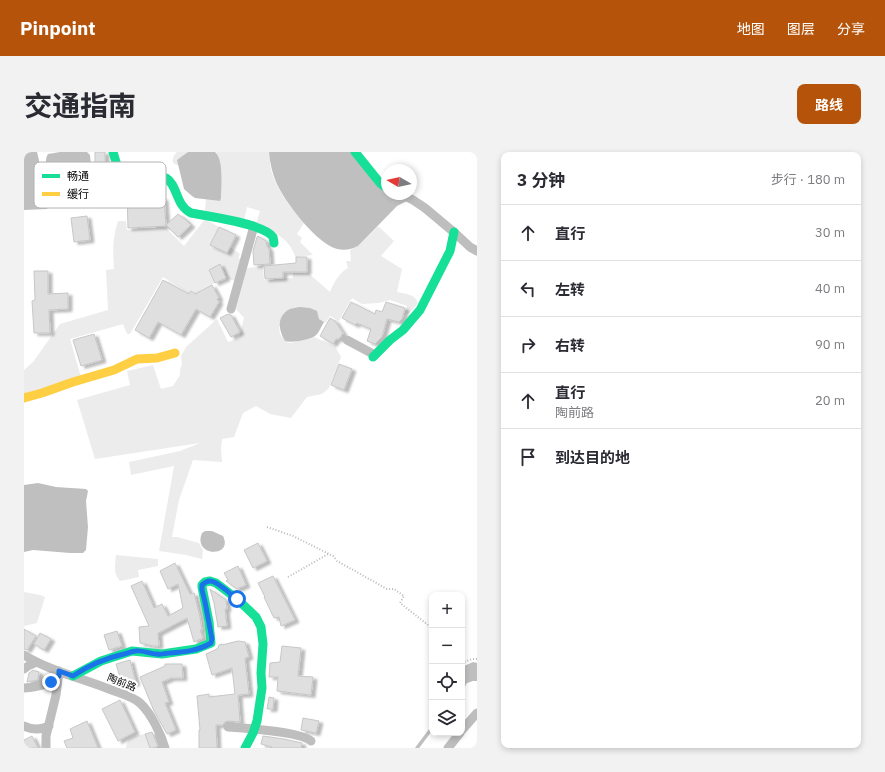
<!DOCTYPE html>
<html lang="zh">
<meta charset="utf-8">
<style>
:root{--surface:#fff;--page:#f2f2f3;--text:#2b2b33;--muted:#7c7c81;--line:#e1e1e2;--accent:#b45309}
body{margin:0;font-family:"IBM Plex Sans","Noto Sans SC",sans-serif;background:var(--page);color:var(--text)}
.controls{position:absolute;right:12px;bottom:12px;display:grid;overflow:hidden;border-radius:8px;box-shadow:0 2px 6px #0003}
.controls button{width:36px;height:36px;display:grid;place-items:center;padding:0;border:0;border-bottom:1px solid var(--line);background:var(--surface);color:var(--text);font:20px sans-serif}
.compass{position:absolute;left:357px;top:12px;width:36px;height:36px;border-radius:50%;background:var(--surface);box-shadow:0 2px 6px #0003;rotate:279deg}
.stop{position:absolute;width:12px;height:12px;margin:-9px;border:3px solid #1a73e8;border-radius:50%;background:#fff}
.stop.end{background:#1a73e8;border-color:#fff;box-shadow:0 1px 4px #0008}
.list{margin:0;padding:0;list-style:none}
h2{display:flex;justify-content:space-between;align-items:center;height:52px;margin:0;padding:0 16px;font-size:17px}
h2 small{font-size:13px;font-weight:400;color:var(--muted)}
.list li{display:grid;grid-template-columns:26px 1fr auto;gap:12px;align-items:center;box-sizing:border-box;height:56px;padding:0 16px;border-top:1px solid var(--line)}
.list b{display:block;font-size:15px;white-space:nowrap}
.list p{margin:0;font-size:13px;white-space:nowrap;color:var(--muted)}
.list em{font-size:13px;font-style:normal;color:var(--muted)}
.icon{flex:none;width:22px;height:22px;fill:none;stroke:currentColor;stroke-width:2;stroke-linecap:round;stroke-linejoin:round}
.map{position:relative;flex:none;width:453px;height:596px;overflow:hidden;border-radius:8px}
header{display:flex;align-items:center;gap:24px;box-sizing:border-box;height:56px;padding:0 20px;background:var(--accent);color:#fff}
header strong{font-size:19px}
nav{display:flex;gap:22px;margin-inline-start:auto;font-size:14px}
.intro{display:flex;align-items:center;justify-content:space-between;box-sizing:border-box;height:96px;padding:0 24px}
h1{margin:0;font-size:28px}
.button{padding:10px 18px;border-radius:8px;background:var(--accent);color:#fff;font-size:14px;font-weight:700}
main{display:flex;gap:24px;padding:0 24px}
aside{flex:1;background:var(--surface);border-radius:8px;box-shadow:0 2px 6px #0003}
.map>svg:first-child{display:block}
.green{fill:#ececec}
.water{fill:#bfbfbf}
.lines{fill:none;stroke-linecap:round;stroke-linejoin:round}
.stream{stroke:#bfbfbf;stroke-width:3.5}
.building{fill:#dfdfdf;stroke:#c7c7c7;filter:url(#shadow)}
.path{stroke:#b9b9b9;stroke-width:2;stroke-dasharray:1 2;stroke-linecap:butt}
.street{stroke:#bebebe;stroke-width:9}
.fast{stroke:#16e098;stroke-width:9}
.slow{stroke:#ffcf43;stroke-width:9}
.route{stroke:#1a73e8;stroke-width:5}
.labels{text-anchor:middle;stroke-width:4;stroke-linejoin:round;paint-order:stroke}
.street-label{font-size:10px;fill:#000;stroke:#fff}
.key{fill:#fff;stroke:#b2b2b2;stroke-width:1}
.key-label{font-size:11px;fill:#000}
</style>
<header>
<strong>Pinpoint</strong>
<nav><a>地图</a><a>图层</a><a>分享</a></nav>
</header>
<div class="intro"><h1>交通指南</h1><a class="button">路线</a></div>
<main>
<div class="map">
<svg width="453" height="596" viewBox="0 0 453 596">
<defs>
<filter id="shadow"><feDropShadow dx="4" dy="2.5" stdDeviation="1" flood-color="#0004"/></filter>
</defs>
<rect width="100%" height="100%" fill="#fff"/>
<path class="green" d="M153 0H164L154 8 155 14 149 11C148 6 150 3 153 0Z
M191 0H245C246 4 246 9 246 13 250 35 266 55 280 71L273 82 278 86 276 90 289 103 271 105C267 87 248 79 232 72L236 59 223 55 220 68 181 59 182 47 196 49 193 1Z
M181 67 195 75 186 93 206 95 216 102 214 106 217 107 211 129 202 126 195 113 185 118 191 131 176 139 174 147 139 125 106 182H103L99 172 46 187 57 225 0 244V218L9 210 36 172 84 158 82 118 90 117C89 98 88 88 94 69H102L103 78 132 76 139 73 160 94Z
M354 74 370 89 357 104 378 117 373 140C382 142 391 142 394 151L385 161 381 162 383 154 366 148 355 151 338 152 328 146 315 169 306 164 301 171 295 167 255 175 256 182 261 189 266 191 290 185 311 194 317 205 305 236 298 242 283 245 267 266 246 262 232 254 219 261 210 285 198 287 197 297 198 310 169 308 155 348 148 385H153L175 391 179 398 178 407 162 403 135 399 150 314 107 323 105 310 156 299 176 291 71 307 53 248 106 233 103 219 129 213 137 237 149 234 156 223V218L158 212 157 204 162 195 193 167 204 190 215 186 220 166 212 157 223 116 239 114 240 128 269 126V121H284L306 140C310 130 315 121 324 116L322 109H327L326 98 334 94Z
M92 403 134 407V414L114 418 115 425 96 429C89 421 91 413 92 403Z
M0 440 16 443 21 445 13 471 0 474Z
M121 582 126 596H102C103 585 111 584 121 582Z"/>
<path class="water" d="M0 0H13L25 51V54L23 57 0 58Z
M36 0H63L66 3 68 23 67 36 65 37C61 37 56 36 51 37 42 38 40 41 30 37 27 28 18 11 24 2Z
M164 0H191C200 7 197 35 197 46L196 49 171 46 168 44 160 37 153 8Z
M245 0H327L363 42C368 42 377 47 383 49L373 54 334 94C328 97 321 99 313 97 292 91 260 49 252 30 248 20 246 11 245 0Z
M276 155 286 156 293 159 295 167 300 170C297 175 295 181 291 184 284 188 268 191 261 189 255 179 252 166 264 158 267 156 272 156 276 155Z
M14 331 32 335 62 337 64 339 62 349 64 375 62 398 59 401H46L9 398 0 400V333Z
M181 379H188L199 384C210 406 168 405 178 381Z
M449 510 453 511V529H449L443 531 438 540V515Z"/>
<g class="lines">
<path class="stream" d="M393 596 408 576"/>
</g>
<path class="building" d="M71 0H81V29L97 28 105 31 135 33 137 46H140L142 74 104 76 103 40 94 41V37H63V30H71Z
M154 62 161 67 167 73 154 85 142 73Z
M63 64 66 88 50 90 47 66Z
M195 75 212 83 203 101 186 93Z
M234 84 242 89 243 94 245 97 246 112 230 113 229 99 233 85Z
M272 105H283V120H259V126L241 127 240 114 272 111Z
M196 112 202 126 191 131 185 118Z
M10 119H24V142L44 141V157L25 158 26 181H10L8 149 11 148Z
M139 128 165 142 167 139 171 142 188 133 195 146 193 147 195 150 186 165 172 157 157 183 134 170 125 186 111 178Z
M327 150 351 162 352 158 358 160 362 150 381 156 378 167 375 170 363 167 358 185 351 192 343 189 347 177 333 171 331 173 318 166Z
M204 162 207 163 216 180 207 185 196 166Z
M306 166 311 169 319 181 315 187H312L309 192 296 184Z
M70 182 78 208 57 214 49 188Z
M315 212 328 217 320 238 307 233Z
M234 391 243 409 229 416 220 398Z
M151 411 166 442 170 441 176 465 178 478H176L179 486 170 490 163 466 134 481 135 494H130L116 491 115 475 125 474 107 434 118 429 130 456 138 452 144 464 159 456 154 432 144 437 136 419Z
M214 414 222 433 213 437 202 429 204 428 200 421Z
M249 424 271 468 257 474 255 465 250 466 240 445H241L234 431Z
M186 437 202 448 203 457H201L203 474 194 475 190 451Z
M0 477 12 484 3 498 0 497Z
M93 479 98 494 85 498 80 483Z
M16 481 27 487 20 498 10 492Z
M214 489 221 490 225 505 221 506 225 542 214 543 216 570 204 569 201 570 199 573H192L193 596H175V578H176L173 544 185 542V545L211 542 208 516 188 523 182 502 191 498 194 496 195 493 198 492V493Z
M258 494 277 496 274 524 289 525 287 543 253 539 254 525H245L246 511 256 510Z
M106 508 112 531 99 535 92 512Z
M141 512H158L159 526H147L138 530 145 550 141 551 152 578 143 582 130 559 116 525 141 514Z
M9 518 15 520 14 528 3 530 5 521Z
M245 545 250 546 249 557H243Z
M96 548 111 580 94 589 78 557Z
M279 566 295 569 292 581 277 578Z
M63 569 74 596H43L40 589 49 586 46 577Z
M128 580 134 594 130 596H126L121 582Z
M8 584 14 596H0V588Z
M239 584 260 587 278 591 277 596H247L248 595 237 592Z"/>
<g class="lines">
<path class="path" d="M243 375 269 384 309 404 313 409 363 437H370L380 444 376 451 408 476
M264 425 304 402
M438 505 440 510 448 507H453"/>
<path class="street" d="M377 42 389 48 401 56 432 82 446 95 453 99
M207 157 230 74
M323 188 351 203
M0 503C26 519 57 526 85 537 95 541 108 544 116 551 127 561 137 582 141 596
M0 517 4 514 13 510
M0 536C13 535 25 533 35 524
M0 574C9 578 17 578 25 574
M204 575C220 576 278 580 287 589
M438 578 453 561
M22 596V584L32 543 35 519
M424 596 436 581"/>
<path class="fast" d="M89 0C91 6 92 13 96 18 103 26 122 23 132 24 135 25 139 25 142 26 154 33 151 53 167 61 183 64 241 72 249 85 249 85 250 90 250 91
M331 0 356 31 363 36
M349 205 366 188 379 178 396 158 426 99 430 80
M49 524 77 509 108 499 138 502 172 497 187 491 185 470 178 435V433L181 430 186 429 192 431 213 447 232 465 237 475 239 492 237 521 238 536 233 569 229 581 221 596"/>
<path class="slow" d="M0 246 18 241 49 230 90 218 113 207 133 206 151 201"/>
</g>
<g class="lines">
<path class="route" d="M27 530 35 524V519L49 524C65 513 82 506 100 502 104 501 108 499 112 499 119 498 126 502 133 502 137 503 141 501 145 501 159 500 174 499 187 491L188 487 181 450 178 438V433C180 431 183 429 186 429 194 429 207 443 213 447"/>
</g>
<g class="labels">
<g class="street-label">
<text transform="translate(98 530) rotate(22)" y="4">陶前路</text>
</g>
</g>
<rect x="10" y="10" width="132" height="46" rx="6" class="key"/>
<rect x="18" y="22" width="18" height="4" fill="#16e098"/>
<rect x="18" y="40" width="18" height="4" fill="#ffcf43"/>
<g class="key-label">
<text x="43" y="28">畅通</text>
<text x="43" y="46">缓行</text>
</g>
</svg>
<div class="controls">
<button>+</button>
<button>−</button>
<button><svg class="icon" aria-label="locate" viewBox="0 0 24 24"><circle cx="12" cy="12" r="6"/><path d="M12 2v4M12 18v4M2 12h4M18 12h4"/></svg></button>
<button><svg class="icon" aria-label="layers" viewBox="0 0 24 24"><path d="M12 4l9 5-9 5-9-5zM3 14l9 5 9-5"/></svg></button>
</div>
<svg class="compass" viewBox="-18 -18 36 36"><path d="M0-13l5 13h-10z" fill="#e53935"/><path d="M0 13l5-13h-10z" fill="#7c7c81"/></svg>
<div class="stop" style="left:213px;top:447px"></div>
<div class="stop end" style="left:27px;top:530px"></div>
</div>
<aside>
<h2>3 分钟<small>步行 · 180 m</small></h2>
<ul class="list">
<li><svg class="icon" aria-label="ahead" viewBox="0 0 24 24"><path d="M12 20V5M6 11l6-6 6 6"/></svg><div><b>直行</b></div><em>30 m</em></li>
<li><svg class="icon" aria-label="left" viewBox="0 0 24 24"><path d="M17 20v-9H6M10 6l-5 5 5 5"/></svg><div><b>左转</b></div><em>40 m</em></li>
<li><svg class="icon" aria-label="right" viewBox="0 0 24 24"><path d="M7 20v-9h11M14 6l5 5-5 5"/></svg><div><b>右转</b></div><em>90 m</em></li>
<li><svg class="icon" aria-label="ahead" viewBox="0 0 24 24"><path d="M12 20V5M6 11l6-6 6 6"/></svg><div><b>直行</b><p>陶前路</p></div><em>20 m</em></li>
<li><svg class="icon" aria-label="arrive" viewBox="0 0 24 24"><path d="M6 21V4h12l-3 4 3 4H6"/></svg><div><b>到达目的地</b></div></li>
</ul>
</aside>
</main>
